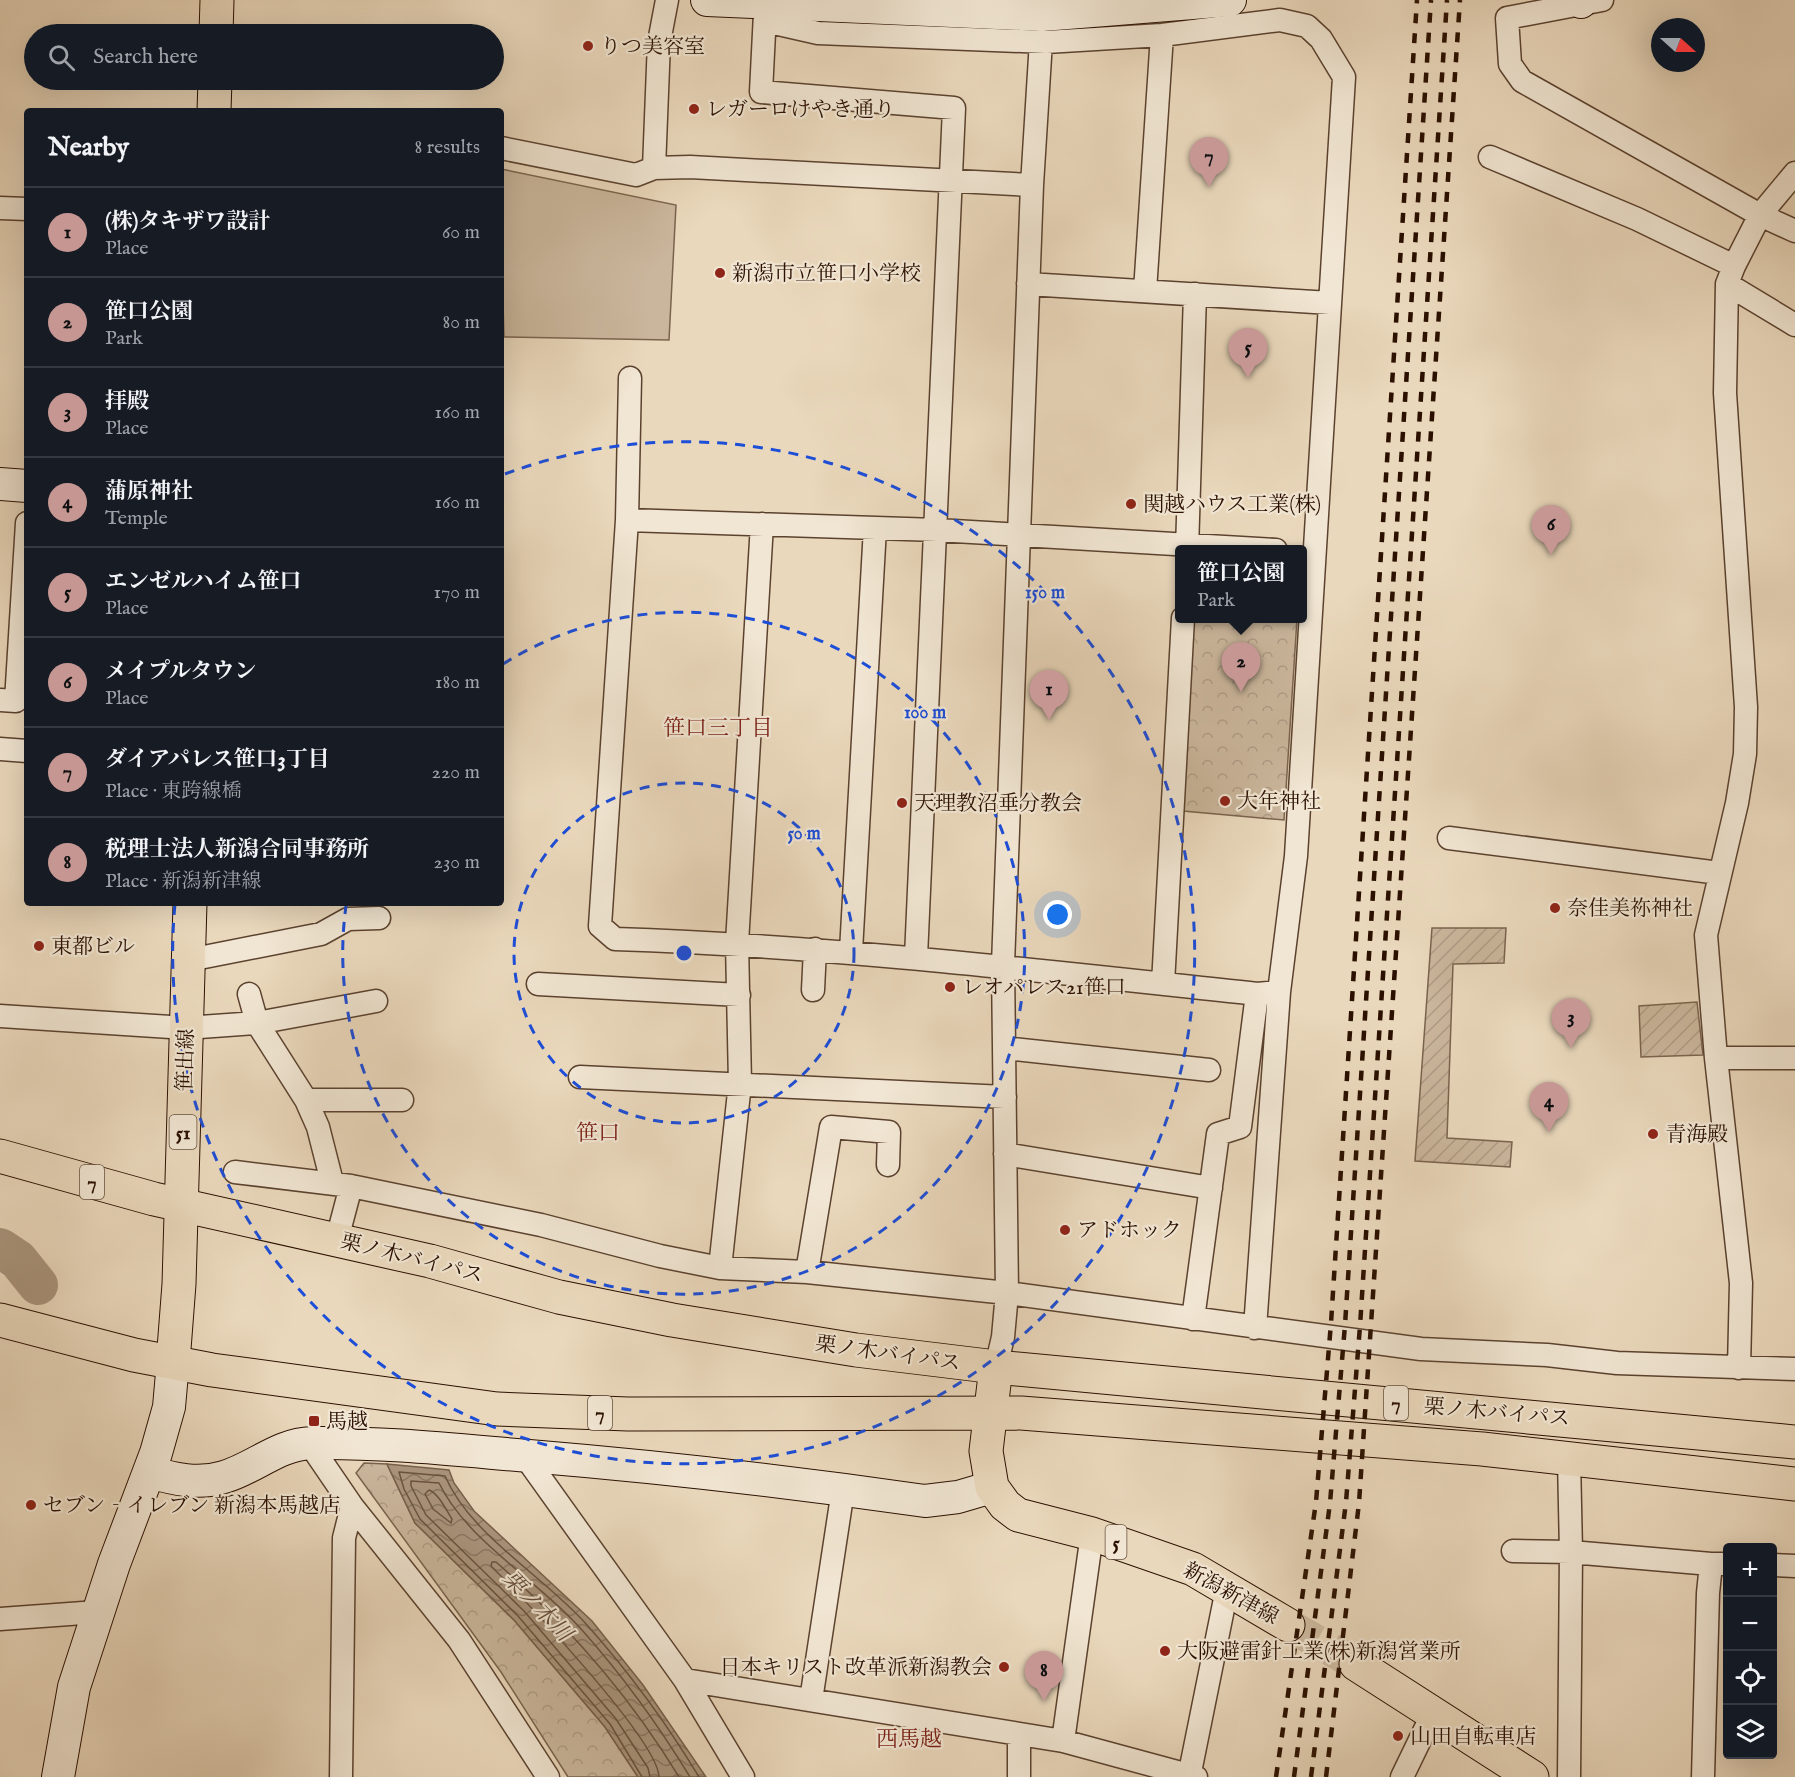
<!DOCTYPE html>
<meta charset="utf-8">
<style>
:root{--surface:#171b24;--page:#20242c;--text:#f1f3f6;--muted:#9ea1a6;--line:#363941;--accent:#c59692}
body{margin:0;font-family:"IM FELL English","Noto Serif JP",serif;background:var(--page);color:var(--text)}
.controls{position:absolute;right:18px;bottom:18px;display:grid;overflow:hidden;border-radius:6px;box-shadow:0 6px 24px #0002}
.controls button{width:54px;height:54px;display:grid;place-items:center;padding:0;border:0;border-bottom:2px solid var(--line);background:var(--surface);color:var(--text);font:30px sans-serif}
.compass{position:absolute;left:1651px;top:18px;width:54px;height:54px;border-radius:50%;background:var(--surface);box-shadow:0 6px 24px #0002;rotate:111deg}
.you{position:absolute;left:1058px;top:915px;width:21px;height:21px;margin:-15px;border:4px solid #fff;border-radius:50%;background:#1a73e8;box-shadow:0 0 0 9px #1a73e833}
.badge{display:grid;place-items:center;width:39px;height:39px;border-radius:50%;background:var(--accent);color:#111;font-size:20px;font-weight:700}
.pin{position:absolute;translate:-50% -50px;filter:drop-shadow(0 2px 3px #0008)}
.pin::after{content:'';position:absolute;top:32px;width:21px;height:18px;background:inherit;clip-path:polygon(0 0,100% 0,50% 100%)}
.popup{position:absolute;left:1175px;top:545px;width:132px;height:78px;box-sizing:border-box;display:grid;place-content:center;border-radius:6px;background:var(--surface);filter:drop-shadow(0 2px 4px #0005);font-size:20px;white-space:nowrap;color:var(--muted)}
.popup b{font-size:22px;color:var(--text)}
.popup::after{content:'';position:absolute;left:50%;top:100%;margin-left:-12px;border:12px solid transparent;border-top-color:var(--surface)}
.list{margin:0;padding:0;list-style:none}
h2{display:flex;justify-content:space-between;align-items:center;height:78px;margin:0;padding:0 24px;font-size:26px}
h2 small{font-size:20px;font-weight:400;color:var(--muted)}
.list li{display:grid;grid-template-columns:39px 1fr auto;gap:18px;align-items:center;box-sizing:border-box;height:90px;padding:0 24px;border-top:2px solid var(--line)}
.list b{display:block;font-size:22px;white-space:nowrap}
.list p{margin:0;font-size:20px;white-space:nowrap;color:var(--muted)}
.list em{font-size:20px;font-style:normal;color:var(--muted)}
.icon{flex:none;width:33px;height:33px;fill:none;stroke:currentColor;stroke-width:2;stroke-linecap:round;stroke-linejoin:round}
.map{position:relative;flex:none;width:1795px;height:1777px;overflow:hidden}
.search{position:absolute;background:var(--surface);box-shadow:0 6px 24px #0002;left:24px;top:24px;width:480px;height:66px;display:flex;align-items:center;gap:15px;box-sizing:border-box;padding:0 21px;border-radius:33px;color:var(--muted);font-size:22px}
.panel{position:absolute;background:var(--surface);box-shadow:0 6px 24px #0002;left:24px;top:108px;width:480px;height:798px;border-radius:6px}
.map>svg:first-child{display:block}
.grass{fill:#cab69c;stroke:#7a634e;stroke-width:1.5}
.forest{fill:url(#forest-crowns);stroke:#7a634e;stroke-width:1.5}
.garden{fill:url(#garden-furrows);stroke:#7a634e;stroke-width:1.5}
.water{fill:url(#water-waves);stroke:#775f4a;stroke-width:1.5}
.lines{fill:none;stroke-linecap:round;stroke-linejoin:round}
.shore{stroke:#6a523e;stroke-width:1.5}
.river{stroke:#a9947c;stroke-width:40}
.primary-tunnel{stroke:#cdbaa0;stroke-width:33;stroke-dasharray:33 16;stroke-linecap:butt}
.street-casing{stroke:#5b422f;stroke-width:25}
.secondary-casing{stroke:#2b1000;stroke-width:34}
.primary-casing{stroke:#2b1000;stroke-width:35}
.highway-casing{stroke:#2b1000;stroke-width:35}
.street{stroke:#f1e6d3;stroke-width:22}
.secondary{stroke:#f1e6d3;stroke-width:32}
.primary{stroke:#ead8bc;stroke-width:33}
.highway{stroke:#ead8bc;stroke-width:33}
.rail{stroke:#2b1000;stroke-width:4.5;stroke-dasharray:10 10;stroke-linecap:butt}
.ring{fill:none;stroke:#1d4ed8;stroke-width:3;stroke-dasharray:10 8}
.poi-dot{fill:#8f2418;stroke:#f1e6d3;stroke-width:2}
.labels{text-anchor:middle;stroke-width:4.5;stroke-linejoin:round;paint-order:stroke}
.shield{fill:#f1e6d3;stroke:#66503f;stroke-width:1.5}
.shield-label{font-size:20px;font-weight:bold;fill:#2b1000}
.poi-label{font-size:21px;fill:#2b1000;stroke:#f1e6d3;text-anchor:start}
.street-label{font-size:21px;fill:#2b1000;stroke:#f1e6d3}
.neighbourhood-label{font-size:22px;fill:#7a1f14;stroke:#f1e6d3}
.water-label{font-size:22px;font-style:italic;fill:#644b38;stroke:#f1e6d3}
.centre{fill:#1d4ed8;stroke:#f1e6d3;stroke-width:3}
.ring-label{font-size:18px;text-anchor:middle;font-weight:bold;fill:#1d4ed8;stroke:#f1e6d3;stroke-width:4.5;stroke-linejoin:round;paint-order:stroke}
</style>
<div class="map">
<svg width="1795" height="1777" viewBox="0 0 1795 1777">
<defs>
<pattern id="forest-crowns" width="20" height="18" patternUnits="userSpaceOnUse" patternTransform="scale(1.5)"><rect width="20" height="18" fill="#cab69c"/><path d="M2 6a3 3 0 1 1 6 0M12 15a3 3 0 1 1 6 0" fill="none" stroke="#ae9b85"/></pattern>
<pattern id="garden-furrows" width="10" height="10" patternUnits="userSpaceOnUse" patternTransform="scale(1.5)"><rect width="10" height="10" fill="#cab69c"/><path d="M-1 1l2-2M0 10L10 0M9 11l2-2" fill="none" stroke="#ae9b85"/></pattern>
<pattern id="water-waves" width="16" height="10" patternUnits="userSpaceOnUse" patternTransform="scale(1.5)"><rect width="16" height="10" fill="#a9947c"/><path d="M0 5q4-4 8 0t8 0" fill="none" stroke="#8a7763"/></pattern>
</defs>
<rect width="100%" height="100%" fill="#ead8bc"/>
<filter id="stains"><feTurbulence type="fractalNoise" baseFrequency=".00333" numOctaves="4"/><feColorMatrix values="0 0 0 0 .2 0 0 0 0 .09 0 0 0 0 .02 0 0 0 .5 -.17"/></filter>
<radialGradient id="worn" r=".72"><stop offset=".6" stop-color="#630" stop-opacity="0"/><stop offset="1" stop-color="#630" stop-opacity=".3"/></radialGradient>
<path class="grass" d="M501 169 676 205 669 340 504 337 503 303H501Z"/>
<path class="forest" d="M1193 619H1297L1284 820 1183 811Z
M364 1463 387 1464 415 1523 514 1620 605 1727 638 1777H568L501 1672 356 1473Z"/>
<path class="garden" d="M1432 928H1506L1504 963 1453 964 1447 1138 1512 1142 1510 1167 1415 1161Z
M1697 1002 1703 1055 1641 1057 1639 1006Z"/>
<path class="water" d="M387 1464 449 1470 454 1483 474 1511 592 1621 643 1685 706 1777H638L605 1727 514 1620 415 1523Z"/>
<g class="lines">
<path class="shore" d="M429 1490C439 1494 446 1510 452 1519L451 1523 433 1509 425 1494Z
M642 1777 610 1724 518 1616 420 1519 404 1489 399 1472 445 1476C471 1536 544 1576 587 1625 628 1671 667 1724 699 1777
M650 1777 648 1768 616 1719 524 1611 426 1515 411 1486V1481L439 1483C467 1541 539 1581 582 1630 621 1674 659 1726 690 1777
M659 1777C658 1740 523 1598 491 1566L492 1562H496C567 1624 630 1696 679 1777"/>
<path class="river" d="M0 1248 18 1260 38 1285"/>
<path class="primary-tunnel" d="M1288 1625 1356 1664"/>
<g class="street-casing">
<path id="street" d="M667 0 659 42 654 168 690 167 1032 185
M756 0 754 3 774 23 818 33 1046 42 1162 35 1280 20 1307 26 1321 39 1344 77 1296 856 1279 992 1255 1328
M1602 0 1507 18 1510 64 1522 81 1760 215 1795 231
M765 13 761 92 954 108 916 957
M501 148 636 175 654 168
M1490 157 1637 219 1734 266
M0 208 27 209
M1028 284 1330 303
M1727 284 1795 325
M1145 291 1162 35
M627 520 630 378
M1187 550 1195 294
M1276 550 937 530 627 520 600 926 615 939C830 946 1043 971 1257 994L1279 992
M0 700 16 701 27 523
M0 749 27 751
M1449 838 1719 873
M851 951 875 528
M189 960 321 934 348 919 379 918
M538 984 739 995
M1163 984 1183 618
M813 990 815 949
M249 994 257 1023 376 1001
M0 1016 186 1028 257 1023 306 1100 318 1127 332 1182
M1004 1048 1209 1070
M1716 1058H1795
M580 1077 1005 1097
M306 1100H402
M1005 1154 1211 1188
M235 1172 351 1186 541 1225 660 1256 720 1268 807 1272 1007 1293 1421 1349 1547 1355 1617 1363 1795 1369
M337 1239 351 1186
M720 1268 740 1083 737 943 762 524
M807 1272 831 1127 889 1132 888 1165
M1193 1319 1218 1134 1240 1127 1257 994
M996 1367 1003 1337 1007 1293 1003 965 1032 185 1041 41
M1739 1368 1741 1283 1716 1058 1706 935 1737 803 1745 754 1746 707 1725 393 1727 284 1734 266 1760 215 1795 173
M309 1443 352 1506 459 1640 548 1777
M524 1455 685 1680 743 1777
M1569 1459 1571 1552 1711 1564
M1513 1551 1571 1552 1569 1777
M1772 1565 1795 1566
M0 1619 97 1612
M685 1680 1063 1741 1196 1777
M811 1700 843 1490
M1063 1741 1092 1534
M341 1777 344 1538 352 1506
M1019 1777V1734
M1189 1777 1227 1589
M1402 1777 1433 1713
M1703 1777 1708 1593 1711 1564H1728"/>
</g>
<g class="secondary-casing">
<path id="secondary" d="M707 0 1042 15 1230 0
M1581 0V2
M0 484 27 486
M149 1472C174 1479 198 1485 224 1477 255 1468 278 1444 312 1443 384 1442 457 1450 529 1456 661 1467 793 1482 925 1501L958 1497 992 1487
M58 1777 74 1687 114 1564 156 1453 169 1407 173 1362"/>
</g>
<g class="primary-casing">
<path id="primary" d="M216 34 217 0
M214 111 215 80
M173 1362 179 1284 190 903
M996 1367 986 1451 992 1487 1005 1505 1018 1515 1092 1534 1193 1569 1288 1625
M1356 1664 1532 1777"/>
</g>
<g class="highway-casing">
<path id="highway" d="M0 1156 154 1199 430 1261 559 1297 672 1320 856 1350 996 1367 1795 1442
M0 1320 134 1355 212 1370 497 1409 628 1414 1021 1413 1482 1449 1795 1484"/>
</g>
<use href="#street" class="street"/>
<use href="#secondary" class="secondary"/>
<use href="#primary" class="primary"/>
<use href="#highway" class="highway"/>
<path class="rail" d="M1276 1777 1316 1502 1331 1323 1417 0
M1294 1777 1330 1503 1345 1325 1431 0
M1311 1777 1346 1502 1360 1326 1447 0
M1326 1777 1359 1503 1460 0"/>
</g>
<g class="ring">
<circle cx="684" cy="953" r="170"/>
<path d="M503 664A341 341 0 1 1 346 906"/>
<path d="M505 474A511 511 0 1 1 175 904"/>
</g>
<g class="poi-dot">
<circle cx="588" cy="46" r="6"/>
<circle cx="694" cy="109" r="6"/>
<circle cx="720" cy="273" r="6"/>
<circle cx="1131" cy="504" r="6"/>
<circle cx="1225" cy="801" r="6"/>
<circle cx="902" cy="803" r="6"/>
<circle cx="1555" cy="908" r="6"/>
<circle cx="39" cy="946" r="6"/>
<circle cx="950" cy="987" r="6"/>
<circle cx="1653" cy="1134" r="6"/>
<circle cx="1065" cy="1230" r="6"/>
<rect x="308" y="1415" width="12" height="12" rx="3"/>
<circle cx="31" cy="1505" r="6"/>
<circle cx="1165" cy="1651" r="6"/>
<circle cx="1004" cy="1667" r="6"/>
<circle cx="1398" cy="1736" r="6"/>
</g>
<g class="labels">
<g class="shield">
<rect x="169.5" y="1115" width="27" height="34" rx="4.5"/>
<rect x="80" y="1165" width="24" height="34" rx="4.5"/>
<rect x="1384" y="1386" width="24" height="34" rx="4.5"/>
<rect x="588" y="1396" width="24" height="34" rx="4.5"/>
<rect x="1105.5" y="1525" width="21" height="34" rx="4.5"/>
</g>
<g class="shield-label">
<text x="183" y="1139">51</text>
<text x="92" y="1189">7</text>
<text x="1396" y="1410">7</text>
<text x="600" y="1420">7</text>
<text x="1116" y="1549">5</text>
</g>
<g class="poi-label">
<text x="600" y="53">りつ美容室</text>
<text x="706" y="116">レガーロけやき通り</text>
<text x="732" y="280">新潟市立笹口小学校</text>
<text x="1143" y="511">関越ハウス工業(株)</text>
<text x="1237" y="808">大年神社</text>
<text x="914" y="810">天理教沼垂分教会</text>
<text x="1567" y="915">奈佳美祢神社</text>
<text x="51" y="953">東都ビル</text>
<text x="962" y="994">レオパレス21笹口</text>
<text x="1665" y="1141">青海殿</text>
<text x="1077" y="1237">アドホック</text>
<text x="326" y="1428">馬越</text>
<text x="43" y="1512">セブン‐イレブン 新潟本馬越店</text>
<text x="1177" y="1658">大阪避雷針工業(株)新潟営業所</text>
<text x="992" y="1674" text-anchor="end">日本キリスト改革派新潟教会</text>
<text x="1410" y="1743">山田自転車店</text>
</g>
<g class="street-label">
<text transform="translate(185 1060) rotate(-88)" y="7">笹出線</text>
<text transform="translate(412 1258) rotate(14)" y="7">栗ノ木バイパス</text>
<text transform="translate(888 1353) rotate(8)" y="7">栗ノ木バイパス</text>
<text transform="translate(1497 1412) rotate(5)" y="7">栗ノ木バイパス</text>
<text transform="translate(1231 1593) rotate(29)" y="7">新潟新津線</text>
</g>
<g class="neighbourhood-label">
<text x="718" y="735">笹口三丁目</text>
<text x="598" y="1140">笹口</text>
<text x="909" y="1746">西馬越</text>
</g>
<g class="water-label">
<text transform="translate(538 1605) rotate(46)" y="8">栗ノ木川</text>
</g>
</g>
<circle cx="684" cy="953" r="9" class="centre"/>
<g class="ring-label">
<text x="1045" y="598">150 m</text>
<text x="925" y="718">100 m</text>
<text x="804" y="839">50 m</text>
</g>
<rect width="100%" height="100%" filter="url(#stains)"/>
<rect width="100%" height="100%" fill="url(#worn)"/>
</svg>
<div class="controls">
<button>+</button>
<button>−</button>
<button><svg class="icon" aria-label="locate" viewBox="0 0 24 24"><circle cx="12" cy="12" r="6"/><path d="M12 2v4M12 18v4M2 12h4M18 12h4"/></svg></button>
<button><svg class="icon" aria-label="layers" viewBox="0 0 24 24"><path d="M12 4l9 5-9 5-9-5zM3 14l9 5 9-5"/></svg></button>
</div>
<svg class="compass" viewBox="-18 -18 36 36"><path d="M0-13l5 13h-10z" fill="#e53935"/><path d="M0 13l5-13h-10z" fill="#9ea1a6"/></svg>
<div class="you"></div>
<div class="pin badge" style="left:1049px;top:720px">1</div>
<div class="pin badge" style="left:1241px;top:692px">2</div>
<div class="popup"><b>笹口公園</b>Park</div>
<div class="pin badge" style="left:1571px;top:1048px">3</div>
<div class="pin badge" style="left:1549px;top:1132px">4</div>
<div class="pin badge" style="left:1248px;top:378px">5</div>
<div class="pin badge" style="left:1551px;top:555px">6</div>
<div class="pin badge" style="left:1209px;top:187px">7</div>
<div class="pin badge" style="left:1044px;top:1701px">8</div>
<div class="search"><svg class="icon" aria-label="search" viewBox="0 0 24 24"><circle cx="10" cy="10" r="6"/><path d="M15 15l6 6"/></svg>Search here</div>
<section class="panel">
<h2>Nearby<small>8 results</small></h2>
<ul class="list">
<li><span class="badge">1</span><div><b>(株)タキザワ設計</b><p>Place</p></div><em>60 m</em></li>
<li><span class="badge">2</span><div><b>笹口公園</b><p>Park</p></div><em>80 m</em></li>
<li><span class="badge">3</span><div><b>拝殿</b><p>Place</p></div><em>160 m</em></li>
<li><span class="badge">4</span><div><b>蒲原神社</b><p>Temple</p></div><em>160 m</em></li>
<li><span class="badge">5</span><div><b>エンゼルハイム笹口</b><p>Place</p></div><em>170 m</em></li>
<li><span class="badge">6</span><div><b>メイプルタウン</b><p>Place</p></div><em>180 m</em></li>
<li><span class="badge">7</span><div><b>ダイアパレス笹口3丁目</b><p>Place · 東跨線橋</p></div><em>220 m</em></li>
<li><span class="badge">8</span><div><b>税理士法人新潟合同事務所</b><p>Place · 新潟新津線</p></div><em>230 m</em></li>
</ul>
</section>
</div>
